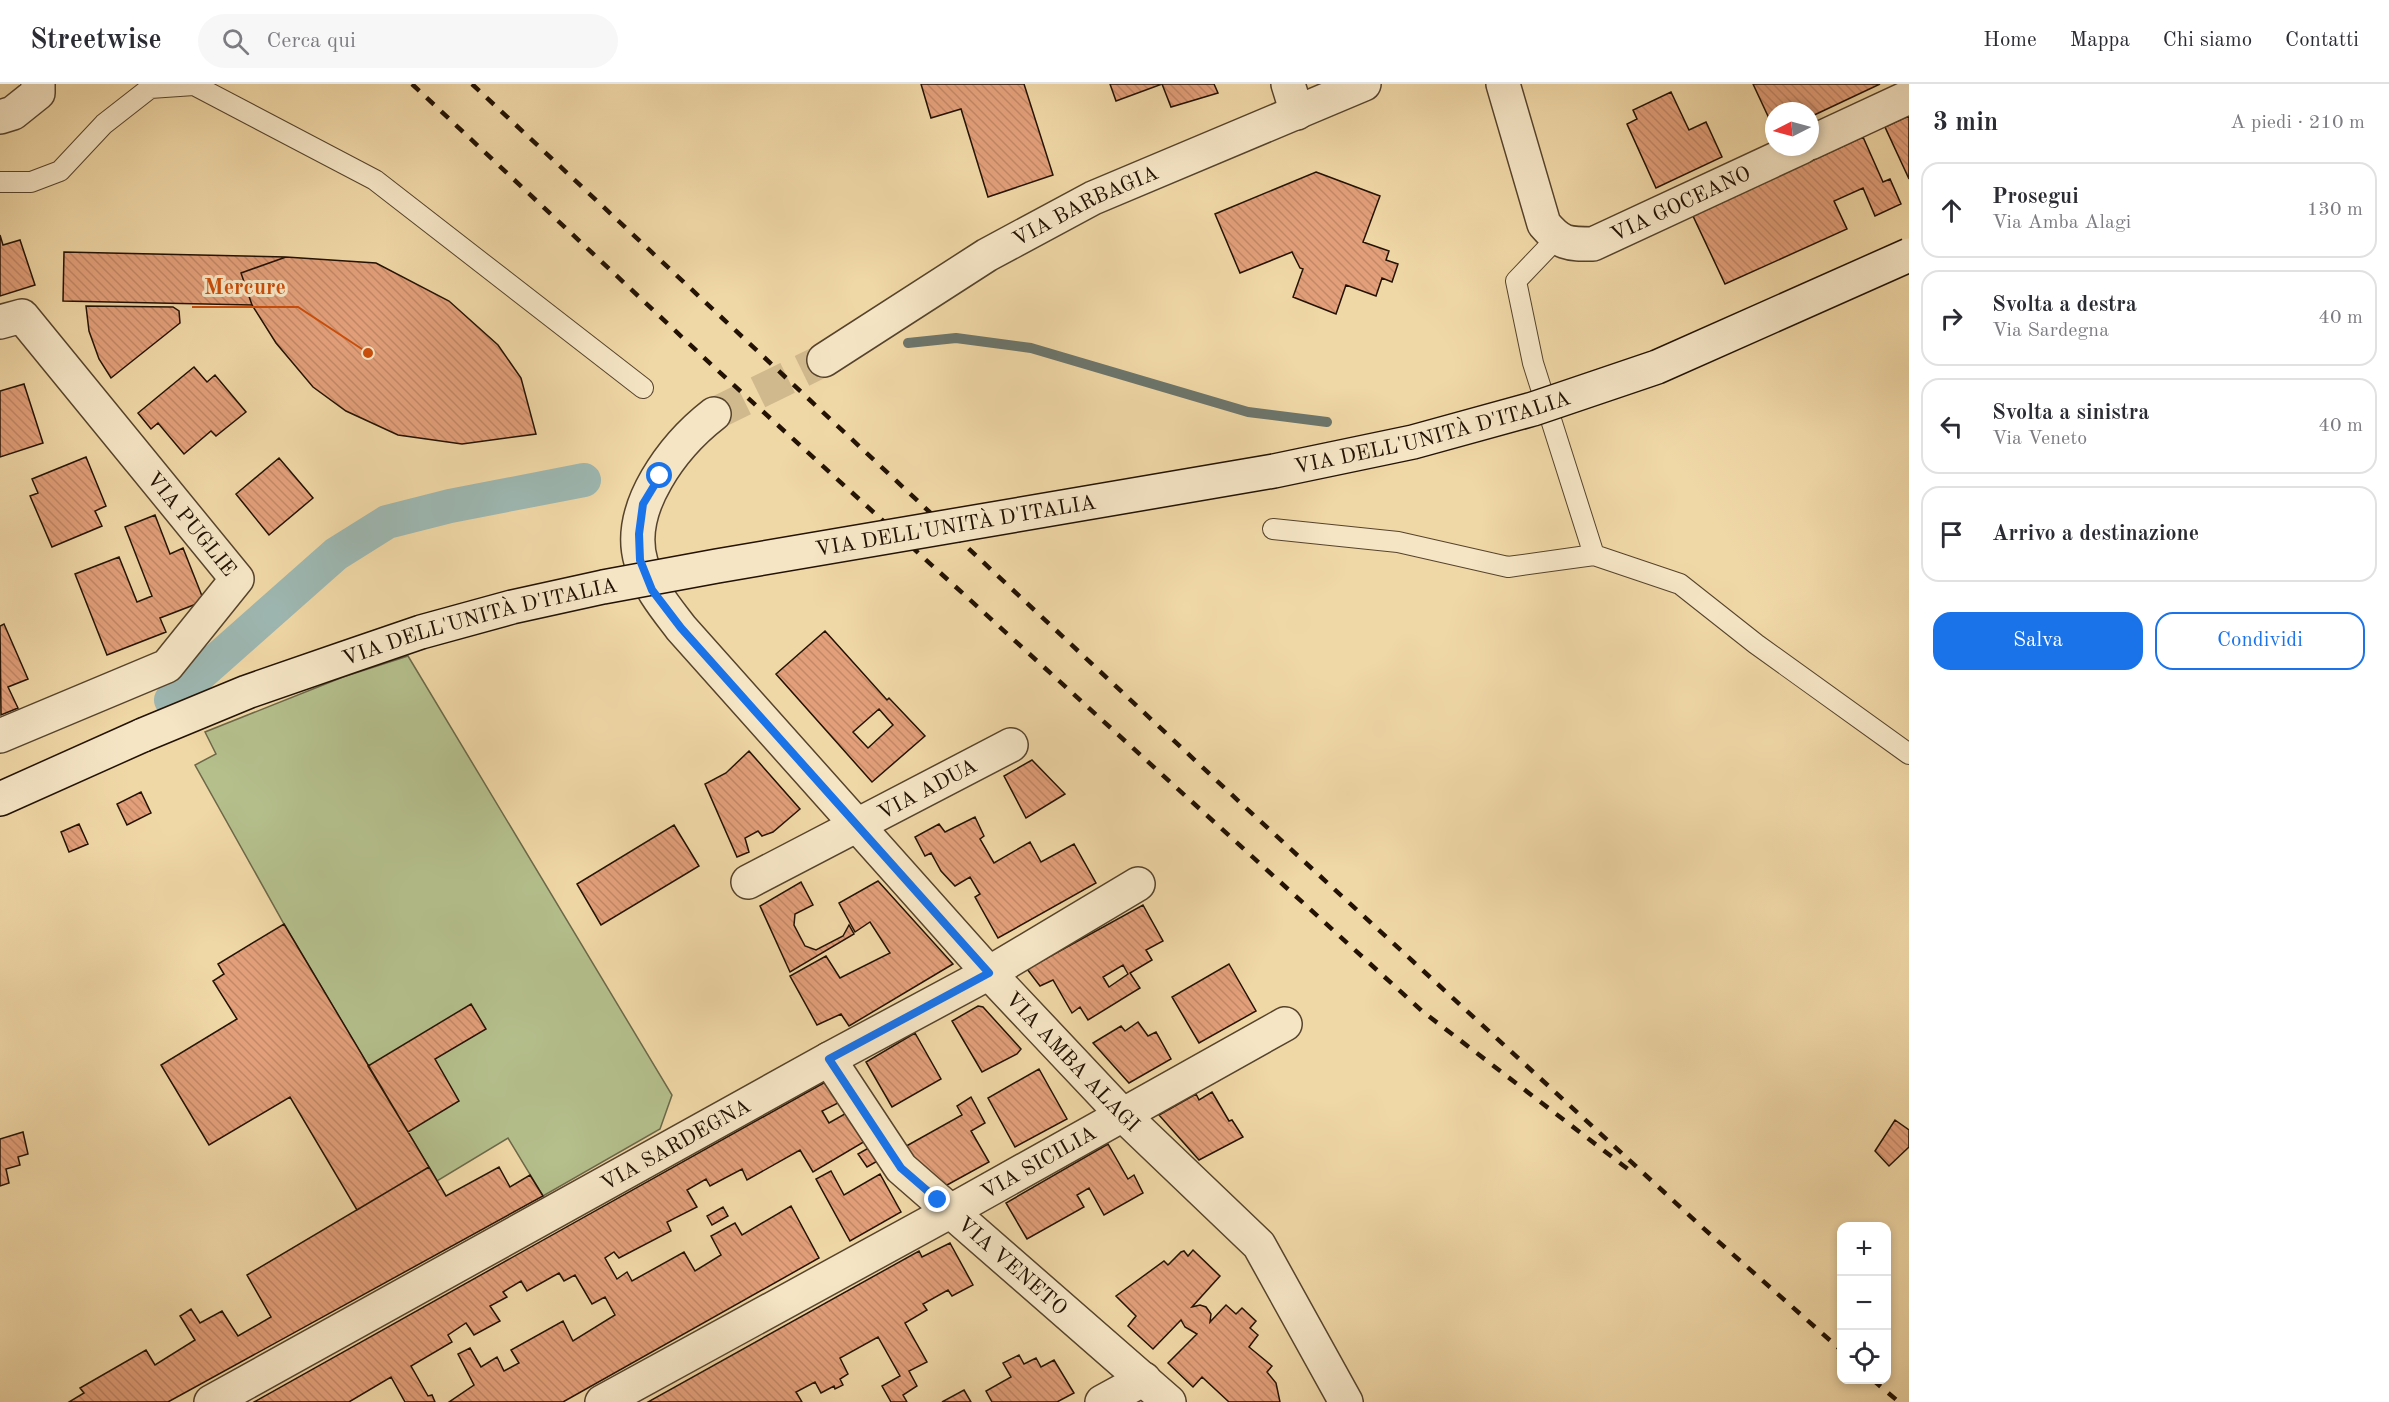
<!DOCTYPE html>
<html lang="it">
<meta charset="utf-8">
<style>
:root{--surface:#fff;--page:#f7f7f7;--text:#2b2b33;--muted:#7c7c81;--line:#e1e1e2;--accent:#1a73e8}
body{margin:0;font-family:"Old Standard TT",serif;background:var(--page);color:var(--text)}
.controls{position:absolute;right:18px;bottom:18px;display:grid;overflow:hidden;border-radius:12px;box-shadow:0 3px 9px #0003}
.controls button{width:54px;height:54px;display:grid;place-items:center;padding:0;border:0;border-bottom:2px solid var(--line);background:var(--surface);color:var(--text);font:30px sans-serif}
.compass{position:absolute;left:1765px;top:18px;width:54px;height:54px;border-radius:50%;background:var(--surface);box-shadow:0 3px 9px #0003;rotate:264deg}
.stop{position:absolute;width:18px;height:18px;margin:-14px;border:4px solid #1a73e8;border-radius:50%;background:#fff}
.stop.end{background:#1a73e8;border-color:#fff;box-shadow:0 2px 6px #0008}
.list{margin:0;padding:0;list-style:none}
h2{display:flex;justify-content:space-between;align-items:center;height:78px;margin:0;padding:0 24px;font-size:26px}
h2 small{font-size:20px;font-weight:400;color:var(--muted)}
.list li{display:grid;grid-template-columns:39px 1fr auto;gap:18px;align-items:center;box-sizing:border-box;height:96px;margin:0 12px 12px;padding:0 12px;border:2px solid var(--line);border-radius:18px}
.list b{display:block;font-size:22px;white-space:nowrap}
.list p{margin:0;font-size:20px;white-space:nowrap;color:var(--muted)}
.list em{font-size:20px;font-style:normal;color:var(--muted)}
.actions{display:flex;gap:12px;padding:18px 24px}
.actions a{flex:1;padding:14px 0;border:2px solid var(--accent);border-radius:18px;text-align:center;font-size:21px;color:var(--accent)}
.actions .main{background:var(--accent);color:#fff}
.icon{flex:none;width:33px;height:33px;fill:none;stroke:currentColor;stroke-width:2;stroke-linecap:round;stroke-linejoin:round}
.map{position:relative;flex:none;width:1909px;height:1318px;overflow:hidden}
header{display:flex;align-items:center;gap:36px;box-sizing:border-box;height:84px;padding:0 30px;background:var(--surface);border-bottom:2px solid var(--line)}
header strong{font-size:28px}
nav{display:flex;gap:33px;margin-inline-start:auto;font-size:21px}
.search{width:420px;height:54px;background:var(--page);display:flex;align-items:center;gap:15px;box-sizing:border-box;padding:0 21px;border-radius:33px;color:var(--muted);font-size:22px}
main{display:flex}
aside{flex:1;background:var(--surface)}
.map>svg:first-child{display:block}
.pitch{fill:#b4bf8c;stroke:#6c6848;stroke-width:1.5}
.lines{fill:none;stroke-linecap:round;stroke-linejoin:round}
.stream{stroke:#6c756c;stroke-width:10}
.canal{stroke:#9db7b1;stroke-width:34}
.building{fill:url(#building-back-hatch);stroke:#231204;stroke-width:1.5;fill-rule:evenodd}
.tertiary-tunnel{stroke:#d1b98e;stroke-width:33;stroke-dasharray:33 16;stroke-linecap:butt}
.service-casing{stroke:#56432c;stroke-width:22}
.minor-casing{stroke:#56432c;stroke-width:36}
.tertiary-casing{stroke:#56432c;stroke-width:36}
.secondary-casing{stroke:#231204;stroke-width:36}
.service{stroke:#f5e5c5;stroke-width:20}
.minor{stroke:#f5e5c5;stroke-width:33}
.tertiary{stroke:#f5e5c5;stroke-width:33}
.secondary{stroke:#f5e5c5;stroke-width:33}
.rail{stroke:#231204;stroke-width:4.5;stroke-dasharray:10 10;stroke-linecap:butt}
.secondary-bridge-casing{stroke:#231204;stroke-width:36;stroke-linecap:butt}
.secondary-bridge{stroke:#f5e5c5;stroke-width:33}
.route{stroke:#1a73e8;stroke-width:8}
.labels{text-anchor:middle;stroke-width:6;stroke-linejoin:round;paint-order:stroke}
.street-label{font-size:21px;fill:#231204;stroke:#f5e5c5}
.leader{fill:none;stroke:#ca4e0b;stroke-width:2}
.callout-dot{fill:#ca4e0b;stroke:#f5e5c5;stroke-width:2}
.callout-label{font-size:22px;text-anchor:middle;font-weight:bold;fill:#ca4e0b;stroke:#f5e5c5;stroke-width:6;stroke-linejoin:round;paint-order:stroke}
</style>
<header>
<strong>Streetwise</strong>
<div class="search"><svg class="icon" aria-label="search" viewBox="0 0 24 24"><circle cx="10" cy="10" r="6"/><path d="M15 15l6 6"/></svg>Cerca qui</div>
<nav><a>Home</a><a>Mappa</a><a>Chi siamo</a><a>Contatti</a></nav>
</header>
<main>
<div class="map">
<svg width="1909" height="1318" viewBox="0 0 1909 1318">
<defs>
<pattern id="building-back-hatch" width="6" height="6" patternUnits="userSpaceOnUse" patternTransform="scale(1.5)"><rect width="6" height="6" fill="#e29f79"/><path d="M-1 5l2 2M0 0l6 6M5-1l2 2" fill="none" stroke="#c28867"/></pattern>
</defs>
<rect width="100%" height="100%" fill="#f0d7a6"/>
<filter id="stains"><feTurbulence type="fractalNoise" baseFrequency=".00333" numOctaves="4"/><feColorMatrix values="0 0 0 0 .2 0 0 0 0 .09 0 0 0 0 .02 0 0 0 .5 -.17"/></filter>
<radialGradient id="worn" r=".72"><stop offset=".6" stop-color="#630" stop-opacity="0"/><stop offset="1" stop-color="#630" stop-opacity=".3"/></radialGradient>
<path class="pitch" d="M408 572 672 1011 660 1045 543 1112 508 1054 437 1097 284 840 195 681 216 670 205 648 343 593Z"/>
<g class="lines">
<path class="stream" d="M908 259 956 254 1031 264 1248 328 1327 338"/>
<path class="canal" d="M171 616 336 470 387 438 450 422 584 396"/>
</g>
<path class="building" d="M921 0H1024L1053 91 988 113 961 25 931 34Z
M1110 0H1214L1218 9 1171 23 1162 0 1116 17Z
M1753 0H1880L1810 33V27H1774V45Z
M1671 8 1689 46 1706 38 1722 73 1656 104 1627 40 1637 35 1633 26Z
M1909 32V95L1885 43Z
M1863 53 1883 98 1890 95 1901 120 1875 132 1863 104 1834 117 1847 145 1725 200 1693 132Z
M1316 88 1380 112 1363 158 1389 167 1386 176 1398 180 1392 198 1382 194 1376 212 1346 201 1336 230 1293 213 1303 185 1300 184 1292 168 1240 189 1215 130Z
M0 151 3 161 20 156 35 201 0 212Z
M64 168 286 173 241 189 252 221 63 217Z
M286 173 376 179 449 217 498 261 521 294 536 350 462 360 398 351 346 327 313 303 276 259 252 221 241 189Z
M86 222 173 223 179 227 180 239 111 294 99 275 89 247Z
M194 283 207 298 215 291 246 328 216 352 211 347 184 370 158 339 151 345 138 329Z
M24 300 43 359 0 373V307Z
M86 373 106 422 95 427 102 442 52 463 30 412 38 409 32 395Z
M279 374 313 414 269 451 236 410Z
M155 431 170 470 183 464 204 517 160 534 166 548 107 571 75 490 119 473 137 518 152 512 125 443Z
M4 540 28 595 8 603 18 624 1 631 0 542Z
M825 547 887 616 889 614 925 652 872 698 776 590ZM879 625 893 641 868 664 853 648Z
M749 667 800 725 773 748 762 752 758 747 745 754 749 768 737 773 705 700 726 689Z
M1032 676 1065 710 1026 734 1004 692Z
M141 708 151 729 127 741 117 720Z
M975 733 984 752 980 755 994 779 1030 758 1041 778 1074 760 1096 799 998 854 975 813 980 810 970 793 955 802 941 787 931 769 925 772 915 753 939 740 945 748Z
M79 740 88 760 69 768 61 748Z
M674 741 699 782 601 841 577 800Z
M878 797 953 880 849 942 841 930 817 941 790 892 826 872 840 894 890 869 870 838 855 848 839 819Z
M801 798 813 821 795 830 794 841 805 862 816 866 843 852 849 841 854 850 790 888 760 822Z
M1143 821 1163 857 1146 866 1152 876 1130 889 1140 904 1088 936 1080 923 1072 929 1053 896 1040 902 1027 885ZM1123 881 1128 890 1109 903 1103 893Z
M284 840 429 1083 357 1126 290 1013 209 1061 161 981 237 935 213 897 224 890 218 880Z
M1229 880 1256 927 1199 959 1172 913Z
M471 920 486 945 435 975 459 1017 408 1048 368 982Z
M978 922 983 923 1021 965 1017 970 982 988 952 937Z
M1138 938 1148 952 1156 948 1171 975 1129 999 1093 959 1121 942 1125 947Z
M915 949 941 995 892 1023 866 978Z
M1039 985 1067 1035 1015 1063 988 1014Z
M829 996 842 1017 822 1027 829 1039 850 1027 867 1056 813 1088 800 1066 747 1096 742 1085 710 1102 706 1095 687 1106 697 1123 667 1138 671 1147 619 1174 614 1168 605 1174 617 1195 627 1188 632 1197 684 1168 695 1187 721 1171 711 1152 735 1139 742 1151 791 1122 819 1174 563 1318H449L474 1301 458 1270 470 1264 481 1283 497 1273 504 1287 519 1279 511 1266 563 1237 573 1257 615 1231 605 1213 592 1220 575 1191 564 1197 559 1189 527 1207 521 1197 503 1208 507 1213 490 1222 500 1237 474 1251 466 1239 448 1251 452 1258 411 1282 428 1312 432 1311 435 1318H405L391 1293 349 1318H254Z
M1212 1008 1229 1037 1232 1036 1243 1053 1199 1076 1159 1031 1196 1010 1199 1016Z
M971 1013 985 1039 971 1047 989 1078 938 1106 901 1065 962 1031 957 1022Z
M1895 1036 1909 1046V1063L1889 1082 1875 1067Z
M23 1048 28 1070 18 1073 20 1081 6 1085 9 1099 0 1102V1055Z
M1108 1060 1128 1095 1134 1091 1143 1109 1104 1131 1089 1104 1077 1111 1084 1123 1027 1155 1006 1119Z
M872 1062 881 1075 867 1083 858 1070Z
M429 1083 446 1112 499 1083 510 1103 530 1091 543 1112 168 1318H69L84 1309 80 1304 146 1266 155 1281 195 1256 180 1232 191 1225 200 1239 222 1227 238 1252 271 1233 247 1191Z
M831 1087 844 1111 880 1090 901 1128 850 1157 816 1095Z
M723 1123 728 1132 712 1141 707 1132Z
M950 1159 973 1201 952 1212 948 1206 923 1220 927 1226 905 1239 927 1278 909 1287 917 1302 903 1311 907 1318H891L882 1302 900 1292 878 1253 840 1274 848 1290 840 1295 843 1301 835 1305 834 1302 821 1309 815 1298 796 1308 802 1318H648L919 1167 922 1173Z
M1193 1166 1220 1192 1192 1223 1200 1221 1206 1223 1211 1230 1210 1238 1226 1221 1236 1230 1242 1224 1256 1237 1250 1244 1258 1251 1249 1263 1272 1282 1267 1288 1276 1299 1280 1318H1229L1202 1293 1193 1303 1168 1279 1197 1250 1185 1243 1181 1236 1153 1265 1128 1242 1136 1232 1116 1212 1164 1177 1168 1181 1181 1168 1184 1167 1188 1172Z
M1019 1271 1024 1280 1036 1274 1041 1283 1054 1276 1074 1309 1057 1318H992L986 1307 1011 1293 1003 1279Z
M964 1306 971 1318H942Z"/>
<g class="lines">
<path class="tertiary-tunnel" d="M714 330 824 276"/>
<g class="service-casing">
<path id="service" d="M0 98H31L60 87 104 40 150 4 194 1 375 96 643 304
M1556 155 1516 197 1533 279 1594 471 1680 500 1756 560 1909 670
M1273 445 1398 458 1508 483 1594 471"/>
</g>
<g class="minor-casing">
<g id="minor">
<path d="M1288 0 1297 29"/>
<path id="s1" d="M1503 0 1544 140C1561 160 1567 160 1593 160L1802 63"/>
<path d="M0 33 13 29 38 9V0"/>
<path d="M1810 59 1909 13"/>
<path id="s2" d="M0 238 22 232 237 495 167 582 0 652"/>
<path id="s3" d="M748 798 1011 661"/>
<path id="s4" d="M829 975 901 1084 1169 1318"/>
<path id="s5" d="M211 1318 829 975 989 889 1138 800"/>
<path id="s6" d="M602 1318 951 1127 1285 940"/>
<path d="M1102 1318 1144 1295"/>
</g>
</g>
<g class="tertiary-casing">
<g id="tertiary">
<path id="s7" d="M824 276 987 171 1093 114 1364 0"/>
<path id="s8" d="M714 330C674 361 625 424 641 478 649 504 665 523 681 544L989 889 1122 1030 1259 1161 1346 1318"/>
</g>
</g>
<g class="secondary-casing">
<path id="secondary" d="M0 715 143 651"/>
</g>
<use href="#service" class="service"/>
<use href="#minor" class="minor"/>
<use href="#tertiary" class="tertiary"/>
<use href="#secondary" class="secondary"/>
<path class="rail" d="M412 0 715 284 1422 927 1633 1089
M472 0 1246 724 1702 1143 1842 1267
M1873 1296 1899 1318"/>
<g class="secondary-bridge-casing">
<g id="secondary-bridge">
<path id="s9" d="M143 651 247 608 348 573 421 548 512 523 603 503 717 482 1274 387 1413 358 1533 325 1657 283 1909 171"/>
</g>
</g>
<use href="#secondary-bridge" class="secondary-bridge"/>
</g>
<g class="lines">
<path class="route" d="M660 392 643 420 639 450 640 476 652 506 681 544 989 889 829 975 901 1084 938 1116"/>
</g>
<g class="labels">
<g class="street-label">
<text dy="7" stroke="none"><textPath href="#s1" startOffset="298">VIA GOCEANO</textPath></text>
<text dy="7" stroke="none"><textPath href="#s7" startOffset="304">VIA BARBAGIA</textPath></text>
<text dy="7" stroke="none"><textPath href="#s9" startOffset="1328">VIA DELL'UNITÀ D'ITALIA</textPath></text>
<text dy="7" stroke="none"><textPath href="#s2" startOffset="291">VIA PUGLIE</textPath></text>
<text dy="7" stroke="none"><textPath href="#s9" startOffset="842">VIA DELL'UNITÀ D'ITALIA</textPath></text>
<text dy="7" stroke="none"><textPath href="#s9" startOffset="356">VIA DELL'UNITÀ D'ITALIA</textPath></text>
<text dy="7" stroke="none"><textPath href="#s3" startOffset="202">VIA ADUA</textPath></text>
<text dy="7" stroke="none"><textPath href="#s8" startOffset="836">VIA AMBA ALAGI</textPath></text>
<text dy="7" stroke="none"><textPath href="#s5" startOffset="531">VIA SARDEGNA</textPath></text>
<text dy="7" stroke="none"><textPath href="#s6" startOffset="498">VIA SICILIA</textPath></text>
<text dy="7" stroke="none"><textPath href="#s4" startOffset="279">VIA VENETO</textPath></text>
</g>
</g>
<path class="leader" d="M368 269L298 223H192"/>
<circle class="callout-dot" cx="368" cy="269" r="6"/>
<g class="callout-label">
<text x="245" y="210">Mercure</text>
</g>
<rect width="100%" height="100%" filter="url(#stains)"/>
<rect width="100%" height="100%" fill="url(#worn)"/>
</svg>
<div class="controls">
<button>+</button>
<button>−</button>
<button><svg class="icon" aria-label="locate" viewBox="0 0 24 24"><circle cx="12" cy="12" r="6"/><path d="M12 2v4M12 18v4M2 12h4M18 12h4"/></svg></button>
</div>
<svg class="compass" viewBox="-18 -18 36 36"><path d="M0-13l5 13h-10z" fill="#e53935"/><path d="M0 13l5-13h-10z" fill="#7c7c81"/></svg>
<div class="stop" style="left:660px;top:392px"></div>
<div class="stop end" style="left:938px;top:1116px"></div>
</div>
<aside>
<h2>3 min<small>A piedi · 210 m</small></h2>
<ul class="list">
<li><svg class="icon" aria-label="ahead" viewBox="0 0 24 24"><path d="M12 20V5M6 11l6-6 6 6"/></svg><div><b>Prosegui</b><p>Via Amba Alagi</p></div><em>130 m</em></li>
<li><svg class="icon" aria-label="right" viewBox="0 0 24 24"><path d="M7 20v-9h11M14 6l5 5-5 5"/></svg><div><b>Svolta a destra</b><p>Via Sardegna</p></div><em>40 m</em></li>
<li><svg class="icon" aria-label="left" viewBox="0 0 24 24"><path d="M17 20v-9H6M10 6l-5 5 5 5"/></svg><div><b>Svolta a sinistra</b><p>Via Veneto</p></div><em>40 m</em></li>
<li><svg class="icon" aria-label="arrive" viewBox="0 0 24 24"><path d="M6 21V4h12l-3 4 3 4H6"/></svg><div><b>Arrivo a destinazione</b></div></li>
</ul>
<div class="actions"><a class="main">Salva</a><a>Condividi</a></div>
</aside>
</main>
